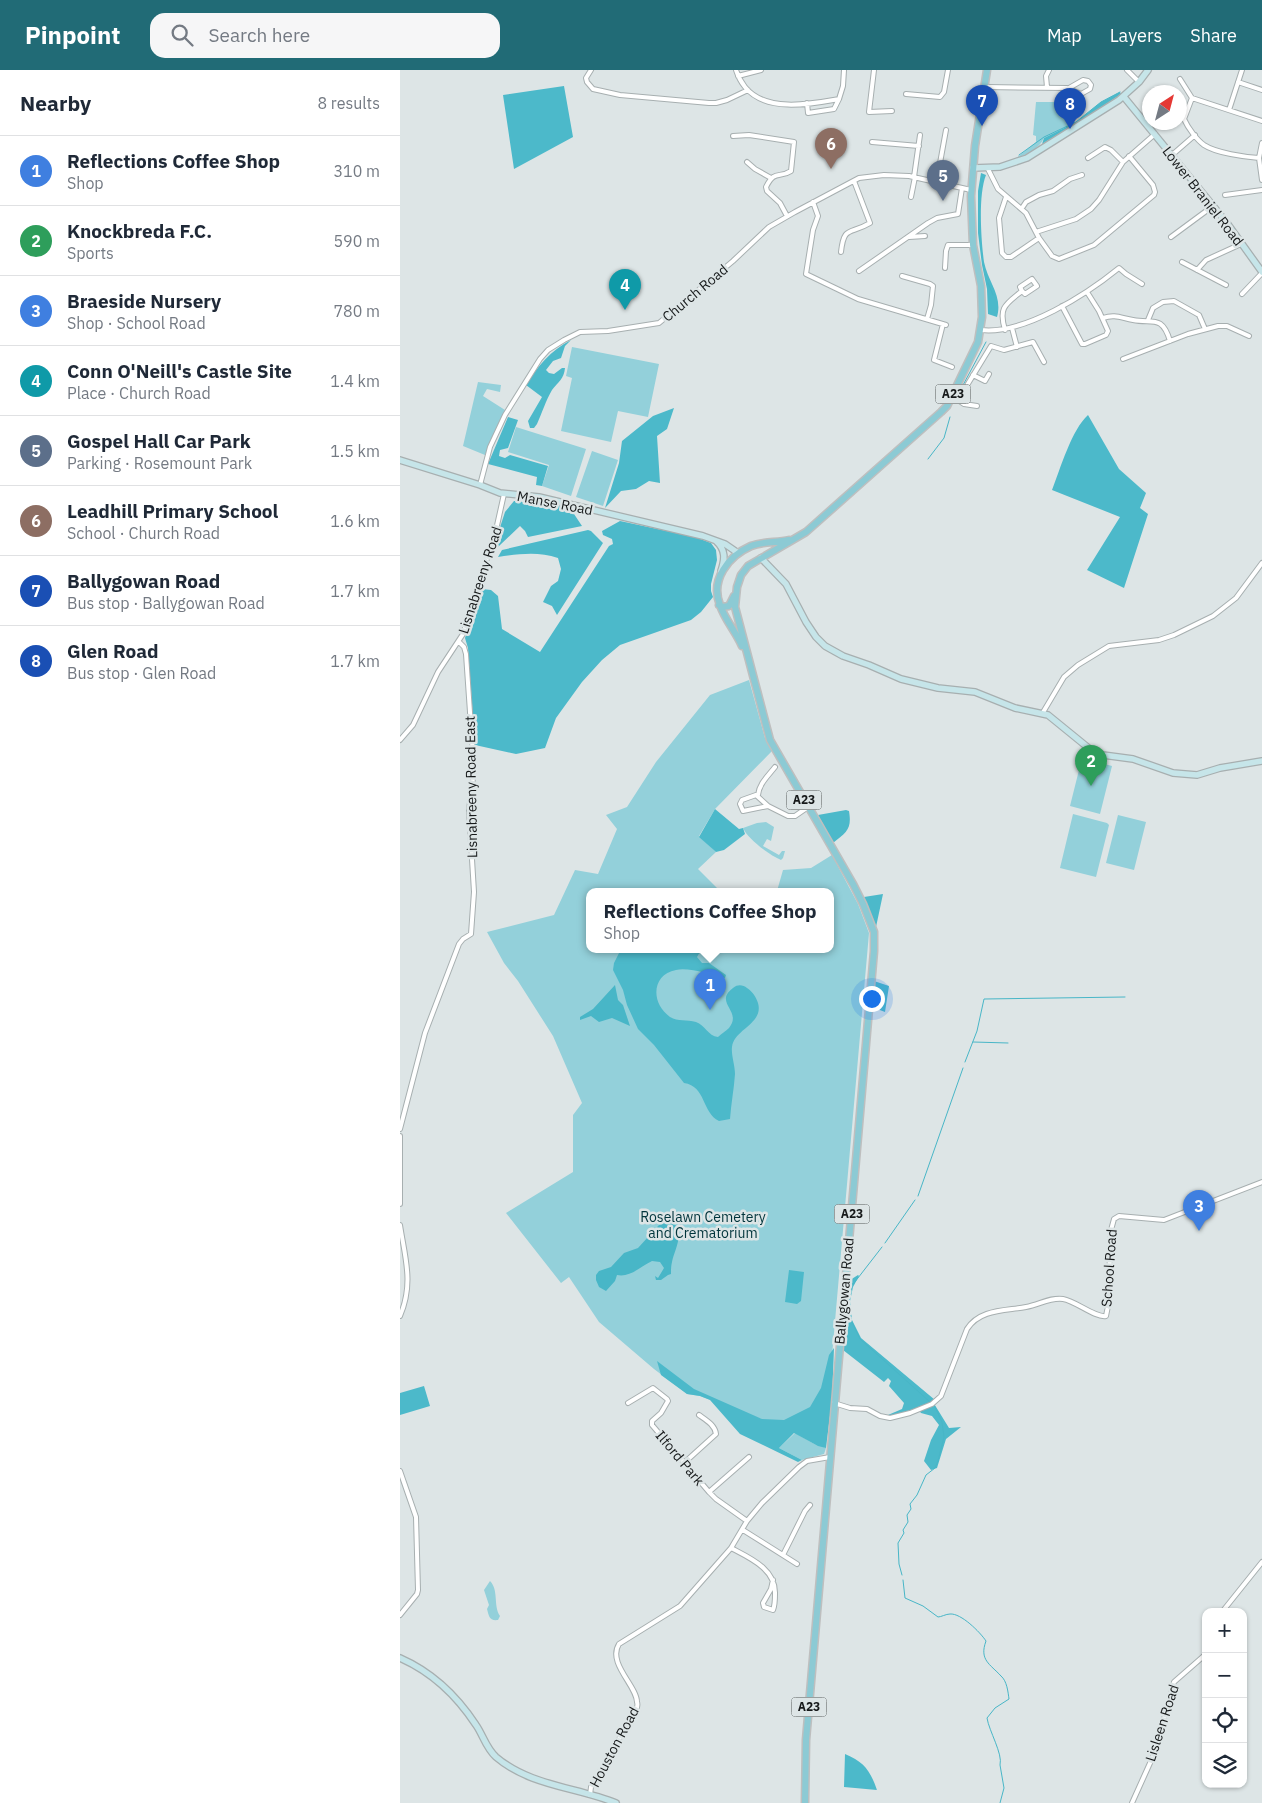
<!DOCTYPE html>
<meta charset="utf-8">
<style>
:root{--surface:#fff;--page:#f6f6f7;--text:#1f2937;--muted:#747a83;--line:#e0e1e3;--accent:#216b76}
body{margin:0;font-family:"IBM Plex Sans",sans-serif;background:var(--page);color:var(--text)}
.controls{position:absolute;right:15px;bottom:15px;display:grid;overflow:hidden;border-radius:10px;box-shadow:0 1px 4px #0004}
.controls button{width:45px;height:45px;display:grid;place-items:center;padding:0;border:0;border-bottom:1px solid var(--line);background:var(--surface);color:var(--text);font:25px sans-serif}
.compass{position:absolute;left:742px;top:15px;width:45px;height:45px;border-radius:50%;background:var(--surface);box-shadow:0 1px 4px #0004;rotate:36deg}
.you{position:absolute;left:471px;top:928px;width:18px;height:18px;margin:-12px;border:4px solid #fff;border-radius:50%;background:#1a73e8;box-shadow:0 0 0 8px #1a73e833}
.badge{display:grid;place-items:center;width:32px;height:32px;border-radius:50%;background:var(--accent);color:#fff;font-size:16px;font-weight:700}
.pin{position:absolute;translate:-50% -41px;filter:drop-shadow(0 1px 2px #0008)}
.pin::after{content:'';position:absolute;top:26px;width:18px;height:15px;background:inherit;clip-path:polygon(0 0,100% 0,50% 100%)}
.popup{position:absolute;left:186px;top:818px;width:248px;height:65px;box-sizing:border-box;display:grid;place-content:center;border-radius:10px;background:var(--surface);filter:drop-shadow(0 1px 4px #0005);font-size:16px;white-space:nowrap;color:var(--muted)}
.popup b{font-size:19px;color:var(--text)}
.popup::after{content:'';position:absolute;left:50%;top:100%;margin-left:-10px;border:10px solid transparent;border-top-color:var(--surface)}
.list{margin:0;padding:0;list-style:none}
h2{display:flex;justify-content:space-between;align-items:center;height:65px;margin:0;padding:0 20px;font-size:21px}
h2 small{font-size:16px;font-weight:400;color:var(--muted)}
.list li{display:grid;grid-template-columns:32px 1fr auto;gap:15px;align-items:center;box-sizing:border-box;height:70px;padding:0 20px;border-top:1px solid var(--line)}
.list b{display:block;font-size:19px;white-space:nowrap}
.list p{margin:0;font-size:16px;white-space:nowrap;color:var(--muted)}
.list em{font-size:16px;font-style:normal;color:var(--muted)}
.icon{flex:none;width:28px;height:28px;fill:none;stroke:currentColor;stroke-width:2;stroke-linecap:round;stroke-linejoin:round}
.map{position:relative;flex:none;width:862px;height:1733px;overflow:hidden}
header{display:flex;align-items:center;gap:30px;box-sizing:border-box;height:70px;padding:0 25px;background:var(--accent);color:#fff}
header strong{font-size:24px}
nav{display:flex;gap:28px;margin-inline-start:auto;font-size:18px}
.search{width:350px;height:45px;background:var(--page);display:flex;align-items:center;gap:12px;box-sizing:border-box;padding:0 18px;border-radius:15px;color:var(--muted);font-size:19px}
main{display:flex}
aside{flex:1;background:var(--surface)}
.map>svg:first-child{display:block}
.green{fill:#93d0da}
.forest{fill:#4cb9ca}
.water{fill:#48b6c7}
.lines{fill:none;stroke-linecap:round;stroke-linejoin:round}
.stream{stroke:#48b6c7;stroke-width:1}
.street-casing{stroke:#a7afb0;stroke-width:6}
.secondary-casing{stroke:#a7afb0;stroke-width:8}
.primary-casing{stroke:#bebfbf;stroke-width:9}
.street{stroke:#fff;stroke-width:4}
.secondary{stroke:#c6e5e9;stroke-width:5.5}
.primary{stroke:#8ccad4;stroke-width:6}
.labels{text-anchor:middle;stroke-width:5;stroke-linejoin:round;paint-order:stroke}
.shield{fill:#dde5e6;stroke:#525657;stroke-width:1}
.shield-label{font-size:12px;font-weight:bold;fill:#16191a}
.street-label{font-size:14px;fill:#16191a;stroke:#dde5e6}
.park-label{font-size:14px;fill:#00343b;stroke:#dde5e6}
</style>
<header>
<strong>Pinpoint</strong>
<div class="search"><svg class="icon" aria-label="search" viewBox="0 0 24 24"><circle cx="10" cy="10" r="6"/><path d="M15 15l6 6"/></svg>Search here</div>
<nav><a>Map</a><a>Layers</a><a>Share</a></nav>
</header>
<main>
<aside>
<h2>Nearby<small>8 results</small></h2>
<ul class="list">
<li><span class="badge" style="background:#3f7fe0">1</span><div><b>Reflections Coffee Shop</b><p>Shop</p></div><em>310 m</em></li>
<li><span class="badge" style="background:#2e9e5b">2</span><div><b>Knockbreda F.C.</b><p>Sports</p></div><em>590 m</em></li>
<li><span class="badge" style="background:#3f7fe0">3</span><div><b>Braeside Nursery</b><p>Shop · School Road</p></div><em>780 m</em></li>
<li><span class="badge" style="background:#0f9aa8">4</span><div><b>Conn O'Neill's Castle Site</b><p>Place · Church Road</p></div><em>1.4 km</em></li>
<li><span class="badge" style="background:#5c6f8a">5</span><div><b>Gospel Hall Car Park</b><p>Parking · Rosemount Park</p></div><em>1.5 km</em></li>
<li><span class="badge" style="background:#8d6e63">6</span><div><b>Leadhill Primary School</b><p>School · Church Road</p></div><em>1.6 km</em></li>
<li><span class="badge" style="background:#1a4fb4">7</span><div><b>Ballygowan Road</b><p>Bus stop · Ballygowan Road</p></div><em>1.7 km</em></li>
<li><span class="badge" style="background:#1a4fb4">8</span><div><b>Glen Road</b><p>Bus stop · Glen Road</p></div><em>1.7 km</em></li>
</ul>
</aside>
<div class="map">
<svg width="862" height="1733" viewBox="0 0 862 1733">
<rect width="100%" height="100%" fill="#dde5e6"/>
<path class="green" d="M636 32H662L673 53 644 68C640 78 626 85 615 89L636 72V66L633 65Z
M172 277 259 294 248 347 218 341 211 372 161 361 172 308 166 306Z
M78 312 101 315 100 322 87 319 83 326 105 340 100 350 85 385 63 376Z
M116 357 186 379 171 426 142 416 149 395 108 382Z
M192 381 218 390 203 436 176 427Z
M349 610 365 668 372 681 315 739 299 766 316 782 298 799 320 821H190V879H430V821H377L383 800 411 798 432 785 458 834 469 863 424 1377 426 1378 424 1384 402 1390 379 1378 395 1363 418 1376 396 1362 300 1326 287 1324 254 1299 199 1252 169 1207 161 1213 106 1143 173 1102V1045L182 1033 153 966 118 911 104 893 87 862 154 845 175 800 198 804 217 759 206 745 227 737 256 692 310 625Z
M682 688 712 696 700 744 670 736Z
M673 744 707 753 709 755 696 807 660 798Z
M718 745 746 752 734 800 706 793Z
M366 752 374 757 371 771 367 769 363 776 379 785 382 781H385L383 788 381 790C370 786 347 768 343 758L357 753Z
M90 1511C99 1520 93 1536 100 1546L98 1550C89 1551 89 1546 87 1539L89 1535 84 1520Z"/>
<path class="forest" d="M164 16 173 67 114 99 103 25Z
M720 22 721 24 689 46 642 74 644 68 676 52 701 32Z
M581 103 586 105C578 125 581 170 584 192 588 212 603 226 597 247L588 244 587 219 582 195 578 163V121Z
M171 270 165 276 161 288 153 291 146 300 149 303 154 304 162 298H165C164 309 158 312 152 320 146 330 142 343 137 354L134 358H130L128 351 142 327 126 315C138 296 150 281 171 270Z
M274 338 267 359 257 366 260 413 249 411 236 419 221 421 205 438 219 393 222 371 253 346Z
M688 345 719 399 746 423 740 438 748 444 724 518 687 500 720 447 652 420C660 399 672 359 688 345Z
M108 347 118 350 108 378 100 380 99 386 105 388 110 385 148 396 142 416 136 415 137 407 88 394Z
M114 431H133L170 438 182 456 128 467 125 461 120 456 100 475 91 485 105 442Z
M220 451 295 467 311 473 316 480 317 490 311 514V521L313 527 301 542 291 550 220 575 202 590 182 612 156 648 145 678 116 684 75 675 68 578 65 568 82 519 91 520 98 526 102 559 140 582 209 476 213 474 212 469 203 465 202 461Z
M188 460 191 461 203 473 157 545 152 536 143 532 151 516 158 511 161 499 158 488C138 481 118 484 98 487L102 480Z
M315 739 339 759 343 758 345 764 324 780 316 782 299 767Z
M446 740 449 741C452 759 447 762 433 773L418 745Z
M483 824 476 857 464 827Z
M221 879H313L311 882 301 880 297 887 302 893H309L326 905 325 908C312 905 289 897 276 900 252 904 250 933 270 947 278 952 287 949 296 952 305 955 308 966 318 967 321 964 326 961 329 958 343 941 313 933 333 918 338 914 343 915 347 918 353 922 356 927 358 933 364 954 334 959 332 977 331 985 335 995 335 1004 334 1019 331 1034 330 1049L319 1051C302 1043 306 1016 284 1013L254 975 238 959 227 935 223 920 213 900 214 893Z
M474 911 489 916 485 942 472 937Z
M389 1200 404 1202 401 1231 397 1234 385 1232Z
M458 1205 459 1206 453 1217 450 1231 452 1250 461 1268 535 1330 533 1332 549 1358 561 1357 546 1369 537 1398 531 1400 524 1391 531 1370 539 1355 532 1346 521 1343 517 1338 492 1346 488 1345 502 1339 504 1333 489 1316 491 1311 488 1308 484 1312 443 1280 447 1212Z
M434 1278 432 1329 426 1378 418 1376 394 1363 379 1378 402 1390 398 1392 340 1364 310 1330 300 1326 287 1324 261 1305 257 1291 294 1319 362 1349 384 1350 410 1337 421 1318 429 1285Z
M24 1316 30 1336 0 1345V1323Z
M445 1684C464 1692 470 1700 477 1720L444 1717Z"/>
<path class="water" d="M215 915 218 930 223 935 230 956 212 948 199 952 191 946 180 950V947L193 939Z
M267 1151C289 1156 274 1180 272 1192 271 1196 271 1200 271 1204L268 1205 261 1210H256L255 1206 258 1208 264 1198 260 1192 252 1191C241 1196 230 1208 217 1205L215 1211 206 1221 199 1217 196 1210V1205L199 1201 211 1197 224 1183 238 1178 259 1155Z"/>
<g class="lines">
<path class="stream" d="M619 85 644 67 676 52 701 32 720 22
M588 213 593 225
M554 332 586 272
M528 389 544 368 550 347
M573 972 608 973
M565 992 577 961 584 929 725 927
M518 1126 563 998
M485 1173 515 1130
M482 1177 451 1217 449 1232 451 1250 460 1269 530 1332
M502 1505 499 1494 498 1473 504 1463 503 1460 508 1452 507 1445 511 1439 510 1434 517 1425 526 1405 535 1398 538 1391 544 1367 542 1352 535 1337
M503 1510 505 1528 523 1536 538 1547C541 1547 546 1544 550 1544 561 1543 580 1562 586 1571 579 1590 590 1594 601 1606 607 1611 608 1622 609 1629L595 1638 587 1648C589 1661 603 1684 600 1695L604 1718 600 1733"/>
<g class="street-casing">
<path id="street" d="M191 0 186 8 187 12 193 19 220 25 309 33H316L327 30 348 20
M336 0C338 6 341 12 345 17 366 43 411 34 439 29L443 16 444 0
M474 0 469 42 492 41
M727 0 739 12
M338 6 361 0
M780 9 792 28 862 51
M838 12 862 20
M585 17 667 18 681 24 690 19 691 15 688 11 683 10 669 18
M647 17 646 6 649 0
M506 24 540 27 544 22 548 0
M792 28 784 49C788 58 797 70 804 75 816 83 845 87 859 88
M407 33 408 43 434 39 439 29
M829 40 842 0
M333 66 349 65 394 72 391 101C379 109 375 99 366 117L367 121 380 133 387 146
M472 72 519 76
M862 73 859 88 862 110
M772 85 795 65
M688 88 705 77 711 80 723 92
M347 92 355 99 371 108
M540 93 546 60
M588 99 598 119 626 143 639 168 652 186 659 189 694 175 754 125 755 122 753 115 729 86
M514 107 520 65
M825 125 862 120
M511 127 515 107
M606 127 599 148 602 183 606 187H611L639 168
M413 132 418 146 413 160 406 204 458 229 546 255
M622 138 626 132 639 125 653 121 670 109 682 105
M636 162 676 149 691 139 699 130 723 92 755 64
M509 167 525 166
M771 167 813 136
M441 182C444 155 450 165 470 153L454 111
M782 192 826 215
M545 198 546 181 548 175H573
M797 200 806 190 841 174
M459 201 528 153 537 148 558 144 562 118
M502 206 530 214 533 216 531 235 527 249
M842 224 862 203
M662 236 682 274H685L706 265 708 261 699 241 687 222
M703 248C715 244 721 248 733 250 752 254 762 244 770 271
M748 250 753 238 763 232 774 231 799 245 805 259
M543 254 534 290 552 297
M612 258 617 277
M581 260C624 265 687 224 719 198L726 204 742 214
M605 260C598 237 606 234 622 221L625 224 637 216 632 209 620 217 622 221
M723 289 788 264 818 256H827L849 266
M573 305 585 311 589 304
M577 336 564 334 558 330 591 276 604 280 633 272 644 292
M80 415 90 377 105 345 140 289 148 280 164 270 180 262 208 261 259 253 333 191 369 157 395 142 459 108 484 105 509 106 571 120
M642 644 664 607 678 595 709 576 759 570 774 565 813 546 836 528 862 493
M0 670 13 655 38 602 63 564 96 460 104 424
M358 725C359 714 368 706 375 697
M368 736 356 725 342 730 340 734 343 741 368 736 388 746H395L408 737
M0 1059 25 963 59 874 63 869 71 864 74 822 69 740 74 700 66 584 64 577 59 572
M0 1066V1134
M0 1155C5 1188 14 1213 0 1246
M228 1333 253 1318 267 1329 268 1331 261 1343 252 1351V1355L309 1422 316 1429 347 1451
M434 1333 450 1338 467 1339 480 1346 490 1348 510 1343 532 1334 541 1326 567 1259C580 1239 605 1241 626 1237 639 1235 650 1227 663 1229 676 1231 695 1248 706 1246L708 1236 711 1160 714 1149 719 1146 764 1150 862 1112
M284 1393 316 1364C315 1355 306 1350 299 1345
M0 1401 16 1447 18 1520 17 1524 0 1545
M309 1422 349 1387
M343 1460 397 1494
M331 1478C350 1488 376 1499 375 1524 375 1530 375 1535 373 1540L364 1537 363 1533 371 1519 373 1510
M383 1485 405 1441 410 1435
M822 1542 862 1492
M190 1725 191 1717 236 1640C237 1638 238 1635 237 1632 237 1616 207 1593 219 1574L280 1536 331 1478 347 1451 362 1433 399 1397 407 1391 430 1387
M732 1733 755 1682 774 1612 806 1584"/>
</g>
<g class="secondary-casing">
<path id="secondary" d="M724 27 827 153 862 202
M573 98 600 97 627 88 719 30 739 12 748 0
M0 390 80 415 100 423 139 427 303 466 325 474 338 483
M316 471C326 480 325 489 321 501
M361 488 386 514 406 552 416 567 425 576 443 586 469 595 501 609 538 618 575 622 615 638 648 645 691 680 703 685 733 689 773 703 797 705 820 698 862 691
M0 1588C32 1602 57 1626 76 1655 83 1665 86 1678 96 1687 130 1716 176 1717 216 1733"/>
</g>
<g class="primary-casing">
<path id="primary" d="M319 535 322 537 329 536 334 526
M342 576C336 562 325 550 320 535 310 510 328 486 351 476 363 471 377 473 389 470
M405 1733 406 1670 474 881V862L463 834 453 814 370 670 335 537 337 517 341 505 348 496 406 462 541 342 547 336 578 272 582 247 581 216 573 175 571 126 575 76 587 0"/>
</g>
<use href="#street" class="street"/>
<use href="#secondary" class="secondary"/>
<use href="#primary" class="primary"/>
</g>
<g class="labels">
<g class="shield">
<rect x="535.5" y="314.5" width="35" height="19" rx="4"/>
<rect x="386.5" y="720.5" width="35" height="19" rx="4"/>
<rect x="434.5" y="1134.5" width="35" height="19" rx="4"/>
<rect x="391.5" y="1627.5" width="35" height="19" rx="4"/>
</g>
<g class="shield-label">
<text x="553" y="328">A23</text>
<text x="404" y="734">A23</text>
<text x="452" y="1148">A23</text>
<text x="409" y="1641">A23</text>
</g>
<g class="street-label">
<text transform="translate(803 126) rotate(52)" y="5">Lower Braniel Road</text>
<text transform="translate(295 223) rotate(-40)" y="5">Church Road</text>
<text transform="translate(155 433) rotate(11)" y="5">Manse Road</text>
<text transform="translate(80 510) rotate(-72)" y="5">Lisnabreeny Road</text>
<text transform="translate(71 717) rotate(-91)" y="5">Lisnabreeny Road East</text>
<text transform="translate(709 1198) rotate(-86)" y="5">School Road</text>
<text transform="translate(444 1221) rotate(-85)" y="5">Ballygowan Road</text>
<text transform="translate(280 1388) rotate(50)" y="5">Ilford Park</text>
<text transform="translate(762 1653) rotate(-72)" y="5">Lisleen Road</text>
<text transform="translate(214 1677) rotate(-62)" y="5">Houston Road</text>
</g>
<g class="park-label">
<text x="303" y="1152">Roselawn Cemetery<tspan x="303" dy="16">and Crematorium</tspan></text>
</g>
</g>
</svg>
<div class="controls">
<button>+</button>
<button>−</button>
<button><svg class="icon" aria-label="locate" viewBox="0 0 24 24"><circle cx="12" cy="12" r="6"/><path d="M12 2v4M12 18v4M2 12h4M18 12h4"/></svg></button>
<button><svg class="icon" aria-label="layers" viewBox="0 0 24 24"><path d="M12 4l9 5-9 5-9-5zM3 14l9 5 9-5"/></svg></button>
</div>
<svg class="compass" viewBox="-18 -18 36 36"><path d="M0-13l5 13h-10z" fill="#e53935"/><path d="M0 13l5-13h-10z" fill="#747a83"/></svg>
<div class="you"></div>
<div class="pin badge" style="left:310px;top:940px;background:#3f7fe0">1</div>
<div class="popup"><b>Reflections Coffee Shop</b>Shop</div>
<div class="pin badge" style="left:691px;top:716px;background:#2e9e5b">2</div>
<div class="pin badge" style="left:799px;top:1161px;background:#3f7fe0">3</div>
<div class="pin badge" style="left:225px;top:240px;background:#0f9aa8">4</div>
<div class="pin badge" style="left:543px;top:131px;background:#5c6f8a">5</div>
<div class="pin badge" style="left:431px;top:99px;background:#8d6e63">6</div>
<div class="pin badge" style="left:582px;top:56px;background:#1a4fb4">7</div>
<div class="pin badge" style="left:670px;top:59px;background:#1a4fb4">8</div>
</div>
</main>
